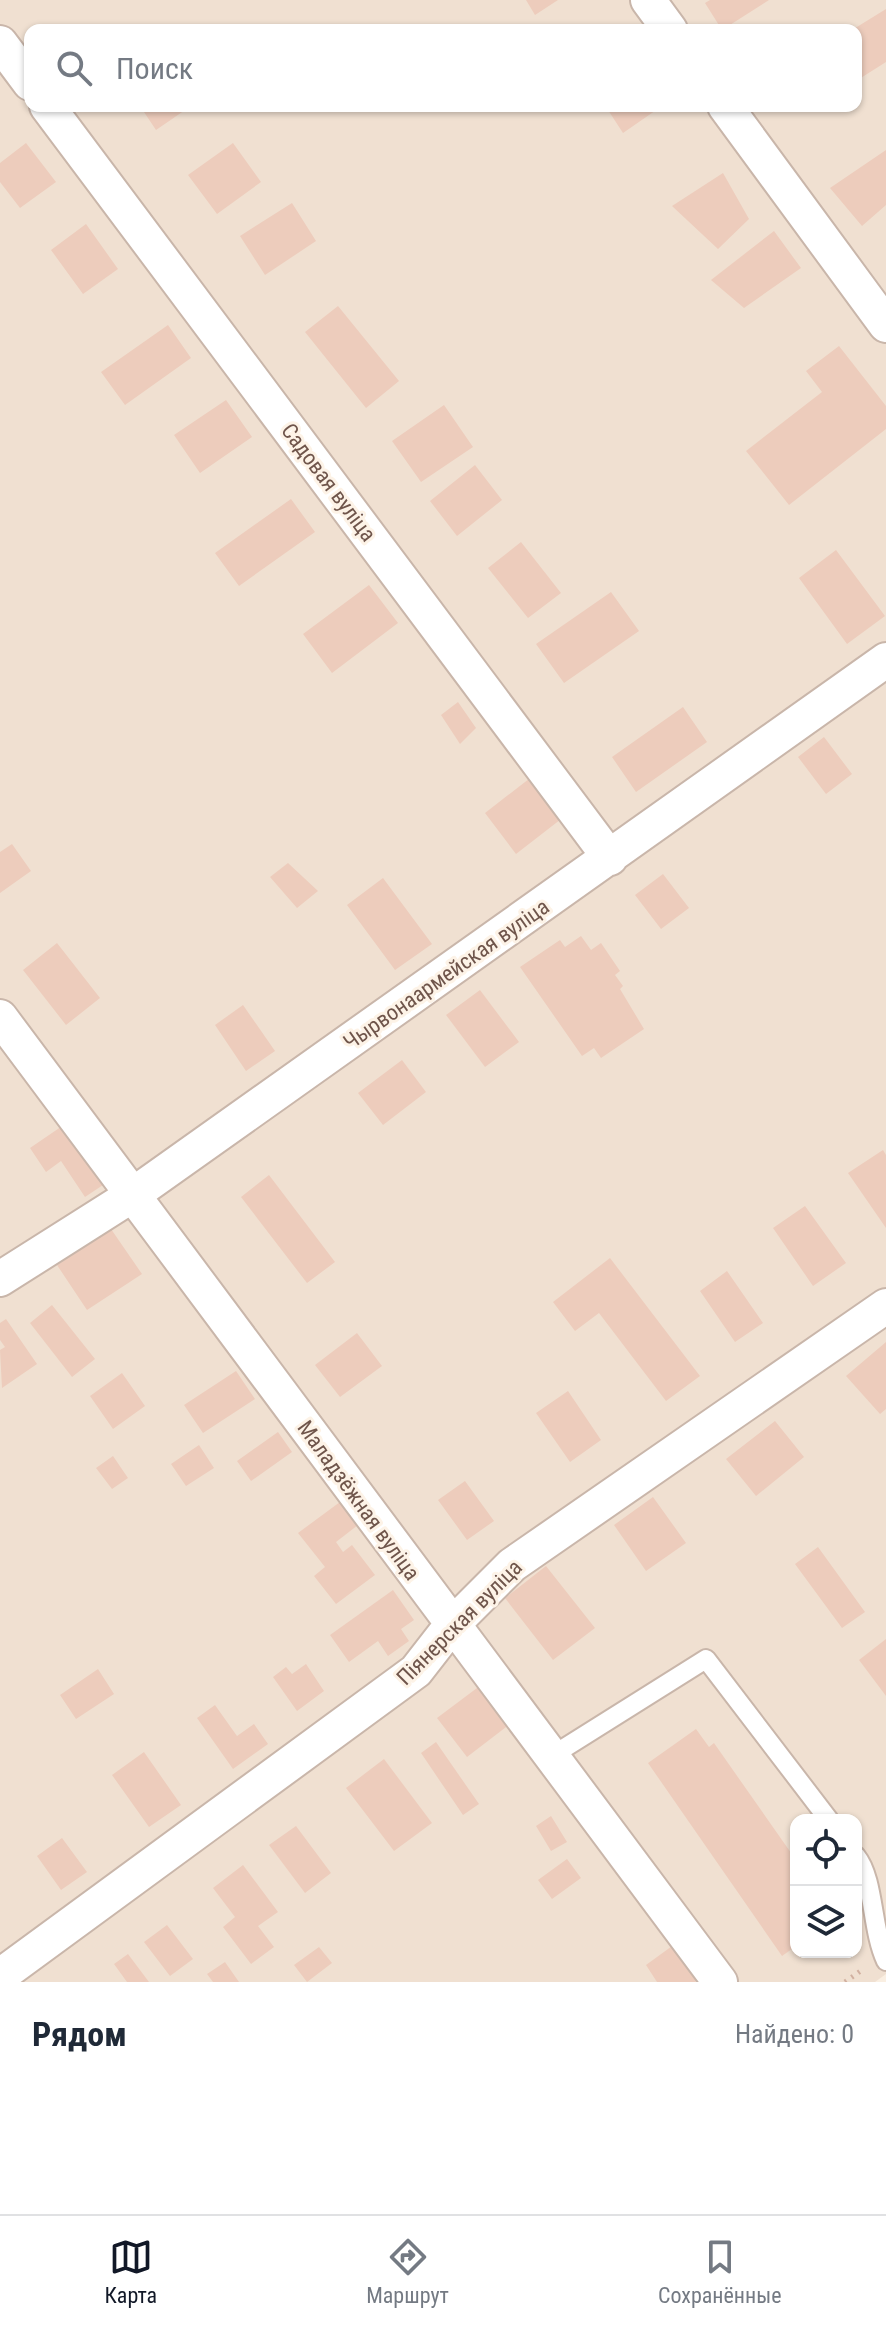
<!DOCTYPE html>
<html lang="ru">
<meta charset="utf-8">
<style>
:root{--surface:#fff;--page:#f6f6f7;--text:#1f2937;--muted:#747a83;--line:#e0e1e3;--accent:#111827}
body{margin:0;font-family:"Roboto Condensed",sans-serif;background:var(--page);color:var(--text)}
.controls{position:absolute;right:24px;bottom:24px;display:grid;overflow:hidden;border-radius:16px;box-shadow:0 2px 6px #0004}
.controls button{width:72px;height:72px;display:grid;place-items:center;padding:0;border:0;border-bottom:2px solid var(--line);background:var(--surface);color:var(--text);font:40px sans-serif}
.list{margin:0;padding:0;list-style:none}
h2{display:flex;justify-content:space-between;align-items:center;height:104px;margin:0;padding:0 32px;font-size:34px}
h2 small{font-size:26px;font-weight:400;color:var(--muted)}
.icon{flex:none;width:44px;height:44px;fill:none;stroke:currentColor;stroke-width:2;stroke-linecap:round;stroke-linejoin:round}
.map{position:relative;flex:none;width:886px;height:1982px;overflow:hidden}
.search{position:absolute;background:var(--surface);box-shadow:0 2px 6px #0004;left:24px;right:24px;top:24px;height:88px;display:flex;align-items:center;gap:20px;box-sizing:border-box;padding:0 28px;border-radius:16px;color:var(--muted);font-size:30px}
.sheet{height:232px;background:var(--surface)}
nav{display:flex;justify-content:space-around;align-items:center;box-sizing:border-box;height:112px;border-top:2px solid var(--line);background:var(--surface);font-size:22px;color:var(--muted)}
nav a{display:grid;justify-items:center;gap:4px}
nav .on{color:var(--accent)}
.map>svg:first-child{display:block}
.residential{fill:#f0e0d1;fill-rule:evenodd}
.building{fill:#edccbc}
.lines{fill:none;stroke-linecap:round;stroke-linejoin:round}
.service-casing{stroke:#c9b6aa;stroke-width:22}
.minor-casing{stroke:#c9b6aa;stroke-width:38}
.path{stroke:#d1b0a0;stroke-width:5;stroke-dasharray:2 6;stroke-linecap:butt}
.service{stroke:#fff;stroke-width:18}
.minor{stroke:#fff;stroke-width:34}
.labels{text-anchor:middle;stroke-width:6;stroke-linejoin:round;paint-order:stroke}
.street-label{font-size:22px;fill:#6f554b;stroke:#fdf3e7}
</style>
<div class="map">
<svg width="886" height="1982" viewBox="0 0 886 1982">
<rect width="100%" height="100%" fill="#faefe2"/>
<path class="residential" d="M0 0H886V1974L875 1982H0ZM30 30H856V106H30ZM796 1820H856V1952H796Z"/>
<path class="building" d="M526 0H558L535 15Z
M710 0H769L722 30 705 3Z
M886 9V62L856 81V30H852Z
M140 106H191L156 130Z
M614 106H662L623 133 608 110Z
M26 143 56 182 20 208 0 182V163Z
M233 143 261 182 217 214 188 175Z
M886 150V205L862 226 830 188Z
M723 173 749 219 718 249 672 206Z
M292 203 316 241 265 275 240 236Z
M86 224 118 269 83 294 51 250Z
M774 231 801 268 744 308 711 280Z
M338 306 399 381 366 408 305 332Z
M168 325 191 358 125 405 101 372Z
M839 346 886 406V429L789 505 746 451 822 392 806 371Z
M226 400 252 437 200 473 174 435Z
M444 405 473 447 421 482 392 441Z
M475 465 502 500 457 536 430 501Z
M291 499 315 532 239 586 215 553Z
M521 542 561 593 528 618 488 568Z
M836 550 885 616 847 644 799 578Z
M369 585 398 623 332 673 303 634Z
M611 592 639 631 564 683 536 644Z
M458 702 476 728 460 744 441 715Z
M683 707 707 742 636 792 612 757Z
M824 737 852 774 826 794 798 757Z
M534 775 565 816 516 854 485 813Z
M12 844 31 871 0 893V852Z
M288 863 318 891 297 908 270 877Z
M663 874 689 908 661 929 635 895Z
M383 878 432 944 395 970 347 905Z
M581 936 591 950 601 943 620 971 615 975 623 986 620 989 644 1029 601 1058 594 1048 582 1056 520 967 560 940 565 947Z
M57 943 100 998 66 1025 23 970Z
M480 990 519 1042 485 1067 446 1015Z
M243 1005 275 1051 246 1071 215 1025Z
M402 1060 426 1092 383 1125 358 1093Z
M71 1120 112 1179 85 1197 61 1161 46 1172 30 1148Z
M883 1150 886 1155V1228L848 1173Z
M269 1175 335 1262 307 1283 241 1197Z
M805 1206 846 1263 813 1286 773 1228Z
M111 1229 142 1274 87 1310 57 1265Z
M610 1258 700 1376 666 1401 599 1313 575 1331 553 1302Z
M727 1271 763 1323 735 1342 700 1291Z
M52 1305 95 1359 72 1377 30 1323Z
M6 1319 37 1364 2 1388 0 1350 5 1347 0 1340V1323Z
M357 1333 382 1366 340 1397 315 1365Z
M886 1342V1409L880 1414 846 1376Z
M236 1371 255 1399 203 1433 184 1405Z
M122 1373 145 1406 113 1429 90 1396Z
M568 1391 601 1440 570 1462 536 1413Z
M775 1421 804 1457 756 1496 726 1459Z
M278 1432 292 1452 251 1481 237 1461Z
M199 1445 214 1468 186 1486 171 1464Z
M113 1456 128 1478 112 1489 96 1468Z
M465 1481 494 1521 467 1540 438 1500Z
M653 1497 686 1543 646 1571 614 1525Z
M340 1502 358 1525 336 1542 343 1552 352 1545 375 1575 336 1604 314 1576 325 1567 298 1533Z
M818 1547 865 1612 842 1628 795 1564Z
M546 1566 595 1628 553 1660 505 1598Z
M393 1590 414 1620 401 1629 409 1641 388 1656 378 1641 349 1662 330 1635Z
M886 1639V1696L859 1660Z
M306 1664 324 1691 297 1711 273 1677 286 1667 292 1674Z
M98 1669 114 1694 76 1719 60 1695Z
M481 1685 510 1724 467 1757 437 1718Z
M215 1705 237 1736 254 1724 268 1744 233 1769 197 1718Z
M696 1729 709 1747 714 1743 796 1860V1946L782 1956 648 1763Z
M436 1742 479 1804 463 1815 421 1753Z
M144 1752 181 1805 149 1827 112 1775Z
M384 1759 432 1823 394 1851 346 1788Z
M551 1816 567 1842 551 1851 536 1826Z
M296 1826 331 1873 305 1893 269 1845Z
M62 1838 87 1872 61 1890 37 1856Z
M567 1859 581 1878 552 1899 538 1880Z
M243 1865 278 1912 258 1926 274 1947 251 1964 223 1927 235 1917 213 1888Z
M167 1925 193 1959 170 1976 144 1942Z
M679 1941 704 1976 695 1982H657L646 1965Z
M319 1947 332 1963 307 1982 294 1965Z
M128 1954 149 1982H127L114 1964Z
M225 1962 239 1982H213L207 1974Z"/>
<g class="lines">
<g class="service-casing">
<path id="service" d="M550 1757 706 1659 829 1820
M856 1856C875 1880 871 1929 886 1961"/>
</g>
<g class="minor-casing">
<path id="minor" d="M648 0 670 30
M0 43 30 83
M47 106 610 858
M725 106 886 325
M0 1017 720 1982
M0 1279 134 1194 886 660
M0 1976 416 1671 451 1626 512 1565 886 1306"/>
</g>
<path class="path" d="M845 1982 862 1970"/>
<use href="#service" class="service"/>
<use href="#minor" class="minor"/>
</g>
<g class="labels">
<g class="street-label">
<text transform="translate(329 482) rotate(53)" y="8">Садовая вуліца</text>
<text transform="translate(446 974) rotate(-35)" y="8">Чырвонаармейская вуліца</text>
<text transform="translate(359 1500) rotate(54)" y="8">Маладзёжная вуліца</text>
<text transform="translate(459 1622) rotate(-45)" y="8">Піянерская вуліца</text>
</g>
</g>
</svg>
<div class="controls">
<button><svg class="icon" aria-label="locate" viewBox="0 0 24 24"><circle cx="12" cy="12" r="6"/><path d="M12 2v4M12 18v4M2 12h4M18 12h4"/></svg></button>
<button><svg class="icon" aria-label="layers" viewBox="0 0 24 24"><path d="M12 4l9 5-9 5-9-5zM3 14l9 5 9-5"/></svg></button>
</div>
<div class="search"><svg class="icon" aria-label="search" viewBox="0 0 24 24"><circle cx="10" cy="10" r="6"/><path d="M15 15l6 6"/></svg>Поиск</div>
</div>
<section class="sheet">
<h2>Рядом<small>Найдено: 0</small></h2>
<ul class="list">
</ul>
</section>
<nav>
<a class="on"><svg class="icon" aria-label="map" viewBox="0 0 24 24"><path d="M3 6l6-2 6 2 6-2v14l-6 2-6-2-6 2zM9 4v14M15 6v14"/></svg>Карта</a>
<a><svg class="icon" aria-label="directions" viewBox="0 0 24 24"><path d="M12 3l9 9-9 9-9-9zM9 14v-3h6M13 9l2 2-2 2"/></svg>Маршрут</a>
<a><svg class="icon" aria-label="saved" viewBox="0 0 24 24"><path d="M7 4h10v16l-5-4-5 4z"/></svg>Сохранённые</a>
</nav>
